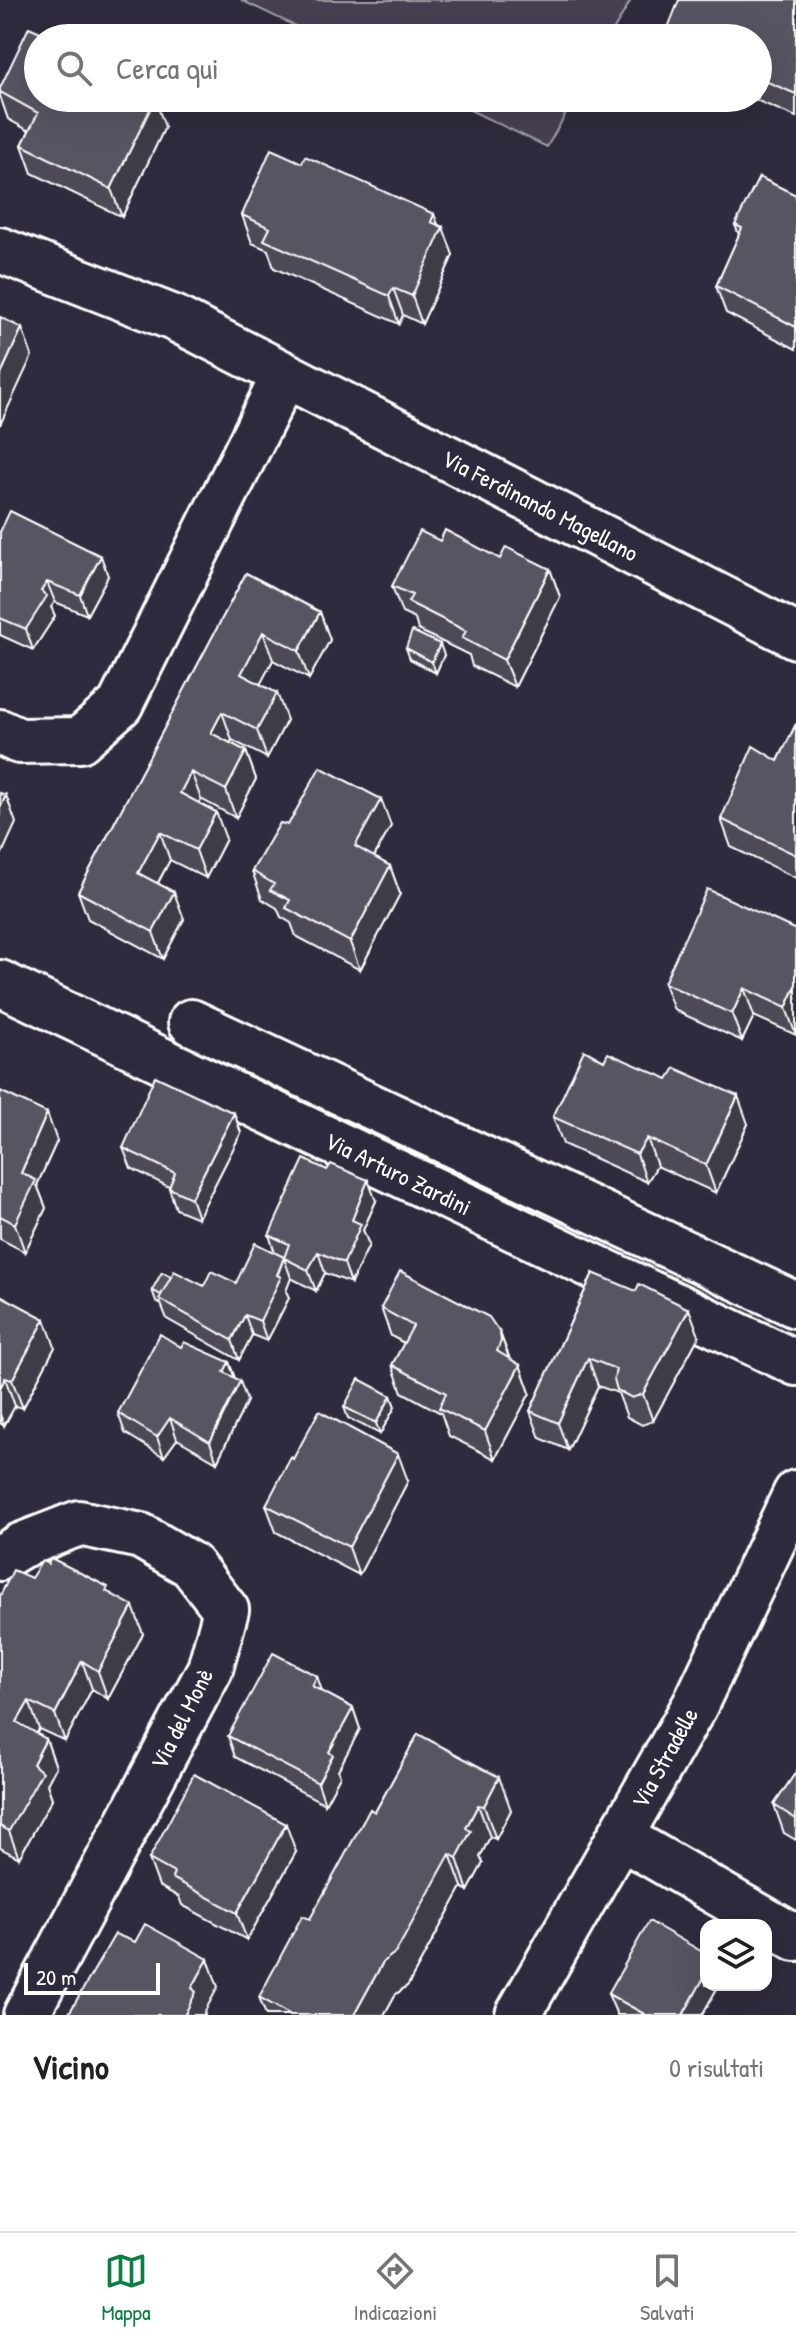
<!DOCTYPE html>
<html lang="it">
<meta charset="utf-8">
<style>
:root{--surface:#fff;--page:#f2f2f2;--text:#202124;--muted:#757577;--line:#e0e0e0;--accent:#0b8043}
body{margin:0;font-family:"Patrick Hand",sans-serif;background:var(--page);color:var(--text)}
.controls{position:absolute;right:24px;bottom:24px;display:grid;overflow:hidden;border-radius:16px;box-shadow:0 8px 32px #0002}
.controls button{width:72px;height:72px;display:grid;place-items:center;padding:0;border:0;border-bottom:2px solid var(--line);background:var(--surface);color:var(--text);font:40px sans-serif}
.scale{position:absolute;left:24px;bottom:20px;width:136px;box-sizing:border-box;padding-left:8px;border:4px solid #fff;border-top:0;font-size:22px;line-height:28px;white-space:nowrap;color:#fff;-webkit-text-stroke:6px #2f2a3d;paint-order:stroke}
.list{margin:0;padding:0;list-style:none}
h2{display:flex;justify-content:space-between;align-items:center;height:104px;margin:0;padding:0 32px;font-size:34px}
h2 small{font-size:26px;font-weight:400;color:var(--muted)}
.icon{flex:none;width:44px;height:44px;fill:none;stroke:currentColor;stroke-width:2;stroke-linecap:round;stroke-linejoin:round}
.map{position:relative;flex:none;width:796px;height:2015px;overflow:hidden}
.search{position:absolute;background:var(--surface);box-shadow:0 8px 32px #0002;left:24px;right:24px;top:24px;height:88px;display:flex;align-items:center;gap:20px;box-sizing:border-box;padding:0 28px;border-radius:44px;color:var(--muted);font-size:30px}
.sheet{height:216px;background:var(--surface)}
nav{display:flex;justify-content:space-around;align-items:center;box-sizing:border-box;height:112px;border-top:2px solid var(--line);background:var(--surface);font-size:22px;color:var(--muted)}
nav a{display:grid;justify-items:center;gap:4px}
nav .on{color:var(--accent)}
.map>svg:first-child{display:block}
.green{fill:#464152;stroke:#a2a0a8;stroke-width:2}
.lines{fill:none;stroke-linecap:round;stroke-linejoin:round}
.street-casing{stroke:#fff;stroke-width:50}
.street{stroke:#2f2a3d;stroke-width:44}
.wall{fill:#4d4956;stroke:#fff;stroke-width:2}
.shaded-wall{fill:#3e3c46;stroke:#fff;stroke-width:2}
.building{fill:#595564;stroke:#fff;stroke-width:2}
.labels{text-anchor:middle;stroke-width:6;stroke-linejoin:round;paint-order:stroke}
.street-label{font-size:24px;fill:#fff;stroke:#2f2a3d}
</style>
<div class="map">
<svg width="796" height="2015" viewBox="0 0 796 2015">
<rect width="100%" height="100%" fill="#2f2a3d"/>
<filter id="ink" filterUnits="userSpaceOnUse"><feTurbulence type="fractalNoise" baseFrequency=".0125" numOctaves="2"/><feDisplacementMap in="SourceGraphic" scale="16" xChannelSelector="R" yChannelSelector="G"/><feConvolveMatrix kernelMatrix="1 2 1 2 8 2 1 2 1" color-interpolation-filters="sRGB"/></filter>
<g filter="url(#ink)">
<path class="green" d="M241 0H631L609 38H320Z
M445 98H575L547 147Z"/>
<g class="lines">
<g class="street-casing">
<path id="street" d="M0 250 174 318 796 636
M0 732 19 741 80 740 120 705 284 376
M0 983 796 1363
M191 1022 796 1305
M0 1558 20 1546 79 1523 141 1536 191 1565 226 1610 210 1669 26 2015
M621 1837 796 1938
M518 2015 695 1705 796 1493"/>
</g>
<use href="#street" class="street"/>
</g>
<path class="wall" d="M796 0V117L751 98H758V38H672L668 28Z
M0 88 165 127 122 217 32 173 22 145 29 131 8 119 0 96Z
M796 195V349L726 313 716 286 739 235 735 225Z
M242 215 439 225 453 255 422 324 403 315 399 324 274 268 268 250 252 243Z
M0 532 108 576 87 615 55 602 51 607 55 616 33 650 0 635Z
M440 541 500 559 550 569 560 597 515 687 472 666 469 655 418 630 415 619 402 613 392 586Z
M246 573 320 612 330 640 309 679 273 660 260 684 287 720 267 758 232 740 230 743 246 751 256 779 236 818 201 799 199 803 226 839 206 878 170 860 158 883 184 919 163 959 88 919 78 892Z
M406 648 444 655 436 673 410 659Z
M796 724V878L731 847 721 819 778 761Z
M381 799 391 826 374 857 390 866 400 894 360 970 296 936 291 923 281 917 277 908 262 899 252 871 288 825Z
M796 930V1035L754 1016 742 1041 674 1010 664 983Z
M604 1061 748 1124 716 1193 657 1166 647 1182 563 1144 553 1117Z
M0 1091 57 1141 37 1185 46 1208 25 1252 0 1239Z
M234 1113 241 1133 198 1218 176 1209 169 1188V1187L131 1168 123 1148Z
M376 1201 363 1230 369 1245 351 1283 325 1273 316 1291 291 1278 286 1291 289 1298 267 1341 252 1335 239 1360 167 1319 161 1304 156 1301 152 1290 171 1277 204 1286 236 1283 275 1253 269 1235Z
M593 1273 699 1336 653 1421 642 1425 627 1417 618 1393 598 1386 568 1450 540 1438 530 1411Z
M0 1295 55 1347 23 1408 15 1406 4 1426 0 1423Z
M381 1308 500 1333 510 1359 520 1365 530 1393 495 1459 449 1436 441 1413 402 1392 392 1365 404 1343 391 1336Z
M181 1347 229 1362 235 1378 247 1401 217 1462 177 1439 164 1457 125 1433 118 1413Z
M391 1396 395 1407 380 1434 348 1418 344 1407Z
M293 1459 408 1481 359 1575 276 1532 266 1505Z
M31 1578 111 1594 143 1634 108 1699 92 1689 65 1741 39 1729 36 1734 46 1739 56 1767 47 1784 52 1799 19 1858 0 1848V1596Z
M322 1692 353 1708 360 1729 338 1770 340 1776 325 1804 235 1757 228 1736Z
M418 1734 511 1810 496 1839 490 1837 480 1857 483 1863 468 1891 462 1887 408 1985 395 1995 384 2015H266L259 1997 310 1919 375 1812Z
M796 1772V1840L784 1833 774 1805Z
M296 1852 247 1940 182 1905 179 1897 159 1886 149 1859Z
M719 1985 702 2015H617L608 1994Z"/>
<path class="shaded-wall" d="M155 99 165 127 122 217 111 189Z
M434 214 441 232 443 227 453 255 422 324 412 296 431 222Z
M393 288 403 315 399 324 389 296Z
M22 328 32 356 0 425V376Z
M101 556 108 576 87 615 80 595Z
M550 569 560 597 515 687 504 660Z
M47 582 55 602 51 607 55 616 33 650 26 629 41 591Z
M320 612 330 640 309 679 299 651Z
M263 632 273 660 251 702 241 674Z
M440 644 444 655 436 673 432 662Z
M277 693 287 720 267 758 257 730Z
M222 712 232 740 221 760 211 733Z
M246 751 256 779 236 818 226 790Z
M191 772 201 799 190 820 180 793Z
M6 795 16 823 0 858V808Z
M381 799 391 826 365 873 355 846Z
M216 812 226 839 206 878 196 850Z
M160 832 170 860 148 901 138 873Z
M390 866 400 894 360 970 350 942Z
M174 892 184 919 163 959 153 932Z
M796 986V1035L786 1008Z
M744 988 754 1016 742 1041 732 1014Z
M738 1096 748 1124 716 1193 706 1165Z
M47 1113 57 1141 37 1185 46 1208 25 1252 15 1224 21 1173Z
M234 1113 241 1133 198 1218 191 1198Z
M647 1138 657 1166 647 1182 637 1154Z
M368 1180 376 1201 363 1230 369 1245 351 1283 344 1263 352 1220Z
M318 1252 325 1273 316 1291 308 1270Z
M284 1258 291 1278 286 1291 289 1298 267 1341 260 1321Z
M689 1309 699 1336 653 1421 643 1394Z
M245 1315 252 1335 239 1360 232 1340Z
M45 1319 55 1347 23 1408 12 1380Z
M500 1333 510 1361 497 1351Z
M588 1358 598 1386 568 1450 558 1423Z
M229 1362 236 1382 224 1372Z
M520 1365 530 1393 495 1459 485 1431Z
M5 1378 15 1406 4 1426 0 1414V1388Z
M240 1381 247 1401 217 1462 210 1442Z
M391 1396 395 1407 380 1434 376 1423Z
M170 1418 177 1439 164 1457 157 1437Z
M398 1454 408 1481 359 1575 349 1547Z
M133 1606 143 1634 108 1699 98 1671Z
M82 1661 92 1689 65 1741 55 1714Z
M317 1676 324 1697 312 1686Z
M29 1701 39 1729 28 1750 17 1722Z
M353 1708 360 1729 338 1770 340 1776 325 1804 318 1783 329 1752Z
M46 1739 56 1767 47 1784 52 1799 19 1858 9 1831 33 1764Z
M499 1777 511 1810 496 1839 484 1806Z
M478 1805 490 1837 480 1857 483 1863 468 1891 457 1858 466 1828Z
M286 1824 296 1852 247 1940 237 1913Z
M450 1854 462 1887 408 1985 395 1995 384 2015H354L383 1962Z
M208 1959 218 1987 204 2013 205 2015H185L192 1988Z
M706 1974V1985H719L702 2015H683Z"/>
<path class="building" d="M679 0H796V94L758 78V38H692L668 28Z
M29 27 54 38H38V98H152L155 99 111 189 22 145 38 113 0 92V88Z
M271 149 302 163 305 156 434 214 431 222 443 227 412 296 393 288 389 296 264 240 270 228 242 215Z
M759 177 796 195V327L716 286 742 228 735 225Z
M0 317 22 328 0 376Z
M10 511 101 556 80 595 47 582 41 591 47 596 26 629 0 618V532Z
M445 530 500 559 506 547 550 569 504 660 462 638 466 631 408 602 412 595 392 586 420 531 440 541Z
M246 573 320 612 299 651 263 632 241 674 277 693 257 730 222 712 211 733 246 751 226 790 191 772 180 793 216 812 196 850 160 832 138 873 174 892 153 932 78 892Z
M412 631 440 644 432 662 406 648Z
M796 724V855L721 819 753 746 778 761Z
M320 767 381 799 355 846 390 866 350 942 286 908 290 900 270 890 274 884 252 871 280 823 288 825Z
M0 793 6 795 0 808Z
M707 889 796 930V986L786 1008 744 988 732 1014 664 983Z
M584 1050 604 1061 608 1053 668 1079 675 1068 738 1096 706 1165 647 1138 637 1154 553 1117Z
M155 1076 234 1113 191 1198 169 1188 175 1173 123 1148Z
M0 1091 47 1113 21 1173 36 1180 15 1224 0 1216Z
M304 1159 327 1170 331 1164 368 1180 352 1220 361 1224 344 1263 318 1252 308 1270 284 1258 289 1244 269 1235Z
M255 1243 284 1257 277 1275 281 1277 260 1321 245 1315 232 1340 159 1299 174 1271 204 1286 211 1271 236 1283Z
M400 1271 489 1317 500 1333 501 1341 497 1351 520 1365 485 1431 439 1408 446 1393 392 1365 413 1326 381 1308Z
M162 1272 171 1277 161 1295 152 1290Z
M593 1273 636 1291 639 1284 689 1309 643 1394 632 1398 617 1390 614 1379 616 1369 588 1358 558 1423 530 1411Z
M0 1295 45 1319 12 1380 5 1378 0 1388Z
M160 1334 181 1347 184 1342 229 1362 224 1372 240 1381 210 1442 170 1418 157 1437 118 1413Z
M359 1379 391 1396 376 1423 344 1407Z
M319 1411 398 1454 349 1547 266 1505 291 1457 293 1459Z
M51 1558 108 1587 106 1591 133 1606 98 1671 82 1661 55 1714 29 1701 17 1722 46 1739 33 1764 42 1772 9 1831 0 1826V1596L13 1570 31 1578 42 1561 48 1564Z
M273 1653 317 1676 312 1686 353 1708 329 1752 333 1755 318 1783 228 1736Z
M418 1734 499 1777 484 1806 478 1805 466 1828 471 1831 457 1858 450 1854 396 1952 383 1962 354 2015H291L259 1997 302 1916 310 1919 370 1809 375 1812Z
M796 1772V1819L774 1805Z
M194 1774 286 1824 237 1913 172 1878 174 1873 149 1859Z
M649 1921 706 1954V1974L683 2015H646L608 1994Z
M145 1924 208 1959 192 1988 196 1992 185 2014 186 2015H68L115 1934 135 1942Z"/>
</g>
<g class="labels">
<g class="street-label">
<text transform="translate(540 506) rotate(27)" y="8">Via Ferdinando Magellano</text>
<text transform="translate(398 1174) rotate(26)" y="8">Via Arturo Zardini</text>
<text transform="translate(182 1719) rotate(-63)" y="8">Via del Monè</text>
<text transform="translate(665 1758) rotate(-61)" y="8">Via Stradelle</text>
</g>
</g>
</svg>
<div class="controls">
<button><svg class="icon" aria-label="layers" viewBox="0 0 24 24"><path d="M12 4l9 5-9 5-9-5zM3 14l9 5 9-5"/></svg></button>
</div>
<div class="scale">20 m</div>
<div class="search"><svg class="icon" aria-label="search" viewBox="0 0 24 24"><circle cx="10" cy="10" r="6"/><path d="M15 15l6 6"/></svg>Cerca qui</div>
</div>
<section class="sheet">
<h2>Vicino<small>0 risultati</small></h2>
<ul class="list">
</ul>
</section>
<nav>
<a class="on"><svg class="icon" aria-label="map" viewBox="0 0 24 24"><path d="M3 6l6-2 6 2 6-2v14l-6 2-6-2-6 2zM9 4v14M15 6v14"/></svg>Mappa</a>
<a><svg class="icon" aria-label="directions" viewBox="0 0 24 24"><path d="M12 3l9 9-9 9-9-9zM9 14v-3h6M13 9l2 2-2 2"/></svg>Indicazioni</a>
<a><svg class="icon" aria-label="saved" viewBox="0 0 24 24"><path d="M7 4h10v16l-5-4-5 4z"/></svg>Salvati</a>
</nav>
